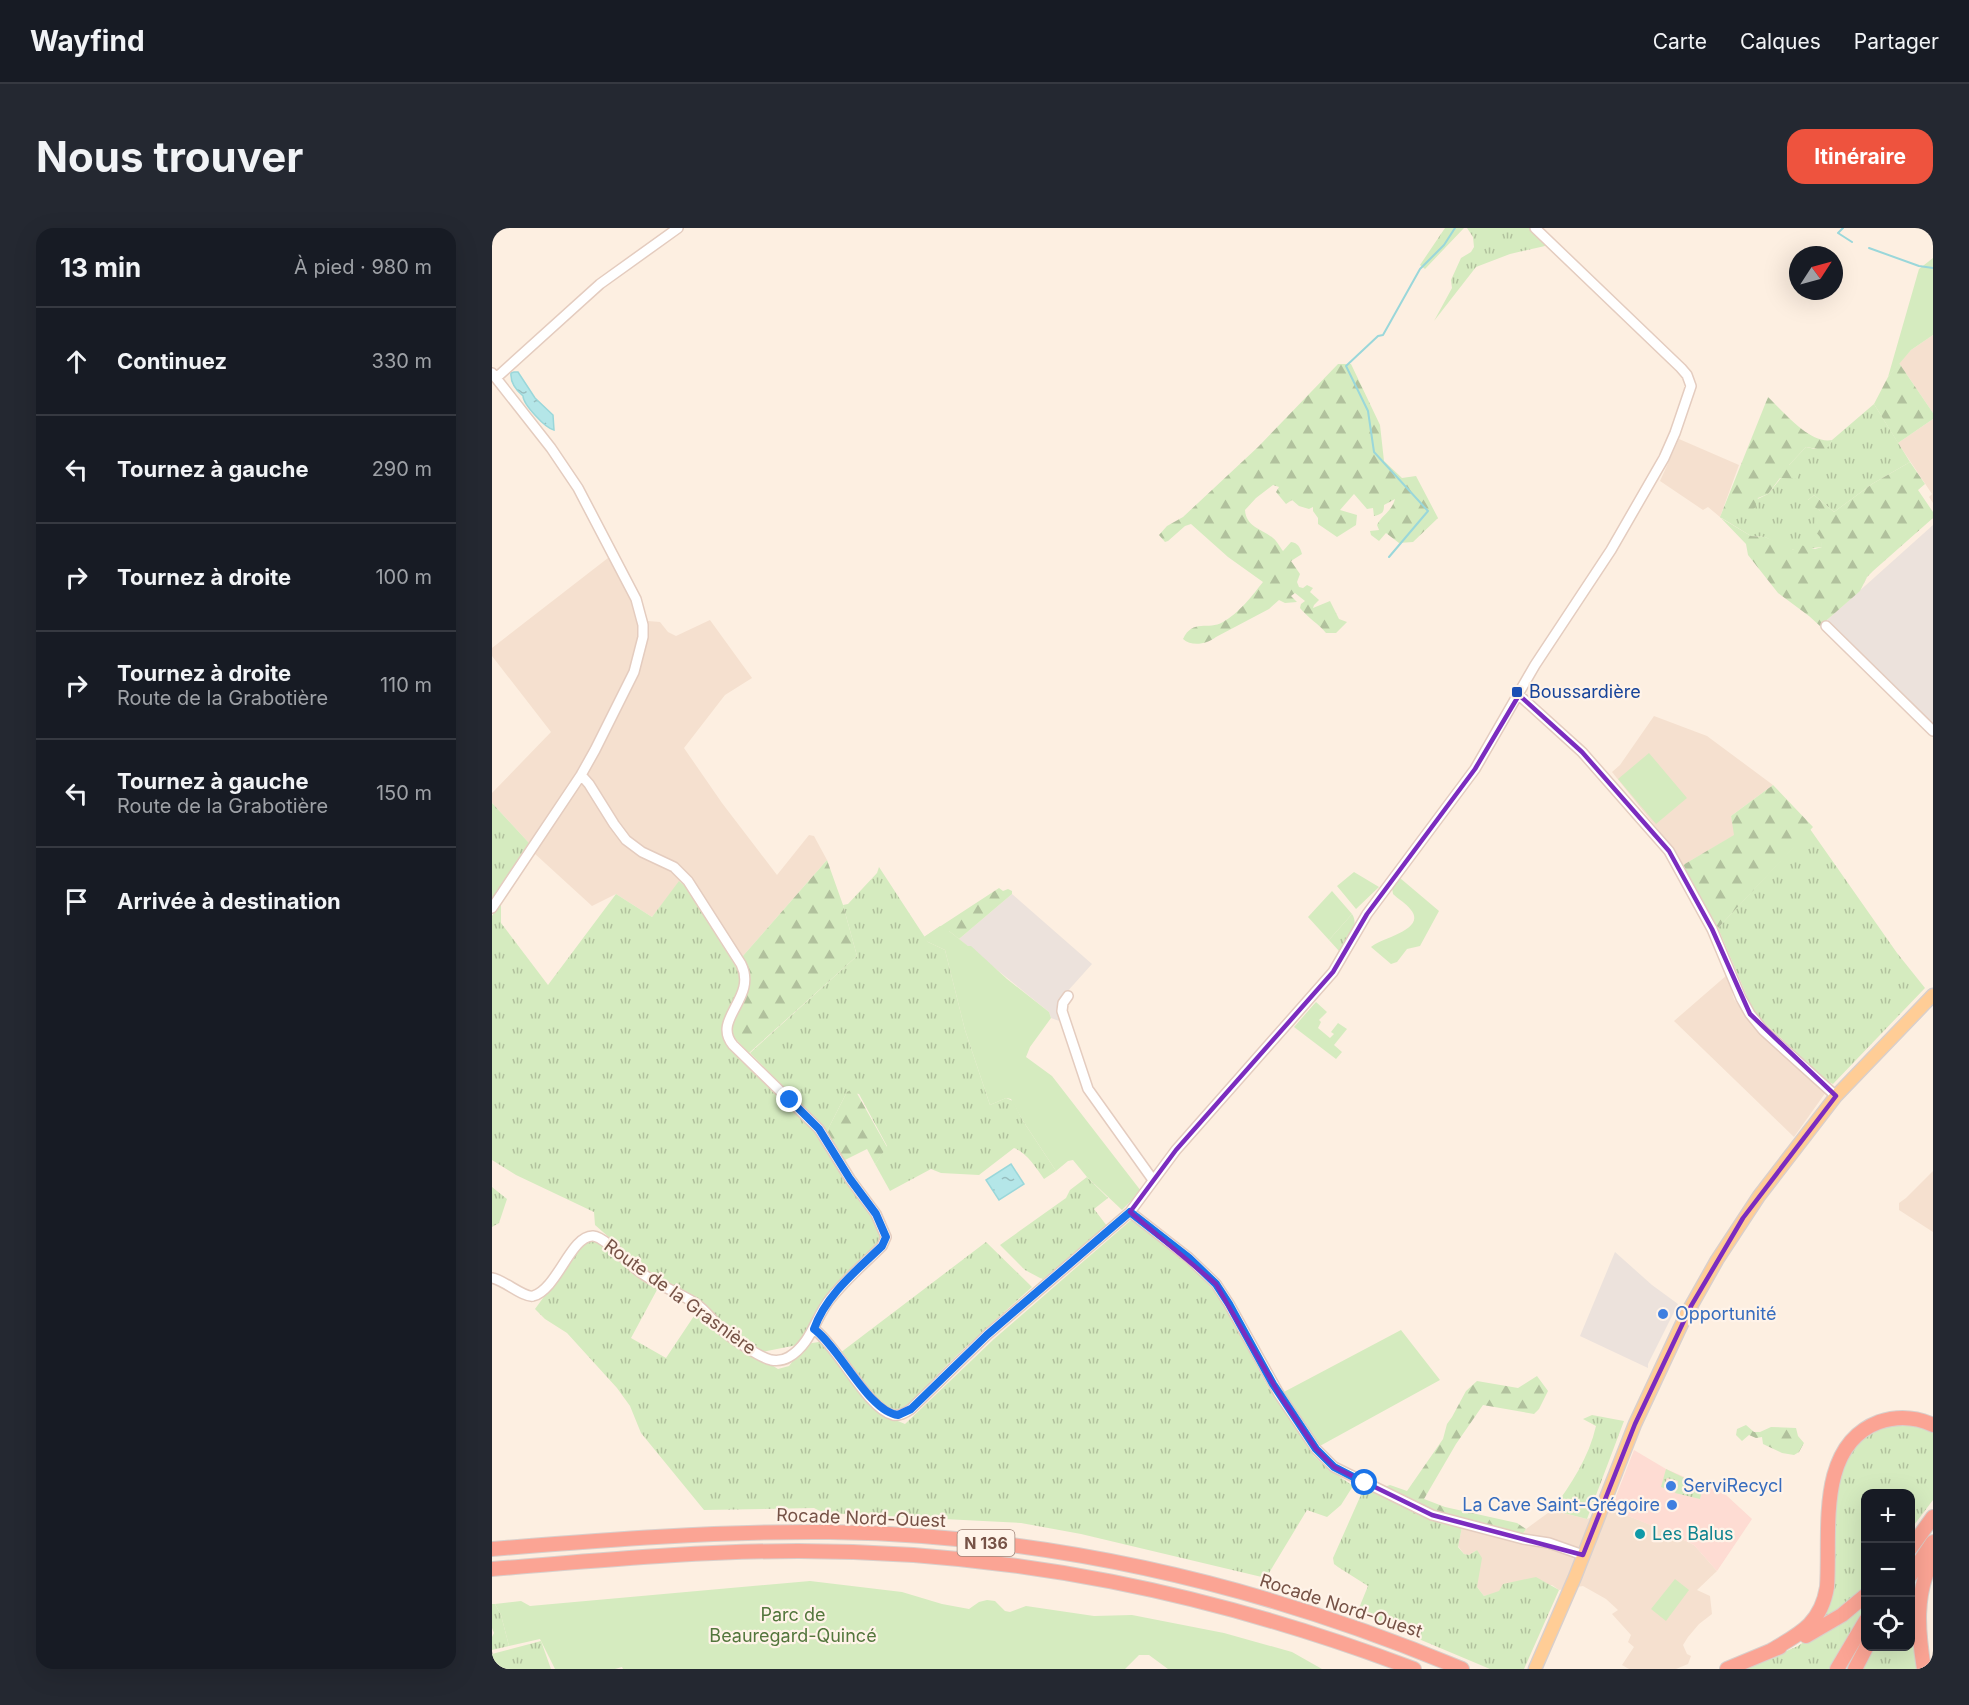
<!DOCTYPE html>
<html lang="fr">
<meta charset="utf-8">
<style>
:root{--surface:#171b24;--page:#242831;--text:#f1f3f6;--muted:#9ea1a6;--line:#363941;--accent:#ee533e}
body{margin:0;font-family:Inter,sans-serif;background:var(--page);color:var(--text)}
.controls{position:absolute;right:18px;bottom:18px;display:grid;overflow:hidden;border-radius:12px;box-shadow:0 6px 24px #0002}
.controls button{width:54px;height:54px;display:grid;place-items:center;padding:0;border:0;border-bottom:2px solid var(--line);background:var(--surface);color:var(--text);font:30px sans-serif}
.compass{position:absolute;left:1297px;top:18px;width:54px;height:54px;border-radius:50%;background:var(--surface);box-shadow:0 6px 24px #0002;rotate:54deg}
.stop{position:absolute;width:18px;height:18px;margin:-14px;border:4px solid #1a73e8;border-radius:50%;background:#fff}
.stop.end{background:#1a73e8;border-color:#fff;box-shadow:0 2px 6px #0008}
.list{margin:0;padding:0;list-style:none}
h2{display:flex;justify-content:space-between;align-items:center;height:78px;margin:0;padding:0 24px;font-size:26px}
h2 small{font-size:20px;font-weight:400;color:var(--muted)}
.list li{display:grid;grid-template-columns:39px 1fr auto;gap:18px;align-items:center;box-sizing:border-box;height:108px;padding:0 24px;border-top:2px solid var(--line)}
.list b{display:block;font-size:22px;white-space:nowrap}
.list p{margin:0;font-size:20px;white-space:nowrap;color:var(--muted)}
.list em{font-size:20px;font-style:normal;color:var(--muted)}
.icon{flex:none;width:33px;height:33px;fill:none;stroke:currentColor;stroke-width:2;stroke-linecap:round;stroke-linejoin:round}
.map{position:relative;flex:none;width:1441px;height:1441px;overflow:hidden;border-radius:18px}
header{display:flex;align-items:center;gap:36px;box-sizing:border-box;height:84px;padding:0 30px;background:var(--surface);border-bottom:2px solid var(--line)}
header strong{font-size:28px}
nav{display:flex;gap:33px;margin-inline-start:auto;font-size:21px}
.intro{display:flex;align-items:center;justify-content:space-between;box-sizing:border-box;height:144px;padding:0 36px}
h1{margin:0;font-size:42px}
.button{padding:15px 27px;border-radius:18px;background:var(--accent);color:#fff;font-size:21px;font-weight:700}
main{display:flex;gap:36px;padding:0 36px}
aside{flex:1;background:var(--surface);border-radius:18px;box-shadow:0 6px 24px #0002}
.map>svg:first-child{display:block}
.residential{fill:#f5e0cf}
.commercial{fill:#fedcd3}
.industrial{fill:#ece2dc}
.grass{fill:url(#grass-tufts)}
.forest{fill:url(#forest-firs)}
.green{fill:#d5ebbf}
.water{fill:url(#water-ripples);stroke:#9ad7da;stroke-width:1.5}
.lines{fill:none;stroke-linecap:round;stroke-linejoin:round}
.stream{stroke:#9ad7da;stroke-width:2}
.minor-casing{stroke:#e4ccbf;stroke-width:12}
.major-casing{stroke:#d9cfcb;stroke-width:15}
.highway-casing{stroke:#d9cfcb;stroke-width:16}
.minor{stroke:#fff;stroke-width:9}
.major{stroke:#ffcd96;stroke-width:12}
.highway{stroke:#fba494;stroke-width:14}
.route{stroke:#1a73e8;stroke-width:8}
.marked{fill:none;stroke:#7b2cbf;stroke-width:4.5;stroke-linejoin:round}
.transit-dot{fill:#1a4fb4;stroke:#fff3e8;stroke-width:2}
.shop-dot{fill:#3f7fe0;stroke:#fff3e8;stroke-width:2}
.culture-dot{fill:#0f9aa8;stroke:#fff3e8;stroke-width:2}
.labels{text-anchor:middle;stroke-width:4.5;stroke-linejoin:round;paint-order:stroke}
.shield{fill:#fff3e8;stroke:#9f8277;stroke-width:1.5}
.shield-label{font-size:16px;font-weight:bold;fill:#765246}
.transit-label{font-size:18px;fill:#164399;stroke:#fff3e8;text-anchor:start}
.street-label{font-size:18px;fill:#765246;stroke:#fff3e8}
.shop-label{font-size:18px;fill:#366cbe;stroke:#fff3e8;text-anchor:start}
.culture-label{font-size:18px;fill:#0d838f;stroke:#fff3e8;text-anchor:start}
.park-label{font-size:18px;fill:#53763c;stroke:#fff3e8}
</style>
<header>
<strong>Wayfind</strong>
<nav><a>Carte</a><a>Calques</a><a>Partager</a></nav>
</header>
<div class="intro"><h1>Nous trouver</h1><a class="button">Itinéraire</a></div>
<main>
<aside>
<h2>13 min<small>À pied · 980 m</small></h2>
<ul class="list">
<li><svg class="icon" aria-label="ahead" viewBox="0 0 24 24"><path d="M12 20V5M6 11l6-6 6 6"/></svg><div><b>Continuez</b></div><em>330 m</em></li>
<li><svg class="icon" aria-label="left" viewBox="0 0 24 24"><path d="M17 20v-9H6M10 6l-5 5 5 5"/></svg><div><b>Tournez à gauche</b></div><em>290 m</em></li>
<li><svg class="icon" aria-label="right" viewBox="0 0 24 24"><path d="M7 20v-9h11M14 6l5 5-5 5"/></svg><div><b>Tournez à droite</b></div><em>100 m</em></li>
<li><svg class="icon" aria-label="right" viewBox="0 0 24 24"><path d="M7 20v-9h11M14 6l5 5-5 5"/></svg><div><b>Tournez à droite</b><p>Route de la Grabotière</p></div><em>110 m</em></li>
<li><svg class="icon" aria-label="left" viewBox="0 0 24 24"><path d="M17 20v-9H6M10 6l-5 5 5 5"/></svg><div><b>Tournez à gauche</b><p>Route de la Grabotière</p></div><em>150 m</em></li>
<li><svg class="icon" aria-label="arrive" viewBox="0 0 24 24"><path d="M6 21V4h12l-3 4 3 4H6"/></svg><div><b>Arrivée à destination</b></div></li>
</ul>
</aside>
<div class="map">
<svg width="1441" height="1441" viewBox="0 0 1441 1441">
<defs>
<pattern id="grass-tufts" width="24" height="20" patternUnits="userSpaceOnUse" patternTransform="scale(1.5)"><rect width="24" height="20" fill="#d5ebbf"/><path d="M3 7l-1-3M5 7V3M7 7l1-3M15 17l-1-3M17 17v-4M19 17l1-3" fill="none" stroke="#b1c19d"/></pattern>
<pattern id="forest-firs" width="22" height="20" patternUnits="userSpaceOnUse" patternTransform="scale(1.5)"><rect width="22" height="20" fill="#d5ebbf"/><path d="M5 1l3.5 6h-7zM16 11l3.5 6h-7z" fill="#b1c19d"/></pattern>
<pattern id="water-ripples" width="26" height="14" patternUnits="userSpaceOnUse" patternTransform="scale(1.5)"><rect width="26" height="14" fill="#b4e6e8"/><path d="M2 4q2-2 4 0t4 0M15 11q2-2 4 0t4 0" fill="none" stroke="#97bdbe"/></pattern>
</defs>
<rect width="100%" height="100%" fill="#fdefe1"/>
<path class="residential" d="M1441 107V185L1407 135 1419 122Z
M1441 191V275L1437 269 1440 266 1406 215Z
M1187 211 1247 237 1228 289 1216 279 1211 282 1168 253Z
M125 323 147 366 156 393 168 394 176 404 184 408 218 392 260 450 233 467 192 520 230 575 285 647 317 607 322 608 335 632 250 729 246 742 194 659 188 653 160 689 124 666 100 678 42 625 37 615 0 575V565L59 504 0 428V420Z
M1162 488 1215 508 1281 557 1239 588 1243 607 1191 637 1184 624 1120 544 1128 537Z
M1235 747 1242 771 1258 794 1329 862 1334 864 1302 909 1182 793Z
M1441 943V1004L1407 982V975L1414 970Z
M1119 1281 1174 1303 1202 1317 1225 1343 1205 1362 1218 1368 1220 1386 1207 1396 1196 1409 1191 1417 1195 1426 1199 1428 1196 1436 1184 1441H1137L1130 1437 1142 1419 1136 1414 1139 1407 1120 1386 1126 1382 1114 1371 1091 1358 1067 1362 1060 1357 1007 1364 992 1368 985 1359V1322L977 1327 972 1326 966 1318 970 1299 1030 1307 1034 1301 1060 1282 1095 1291Z"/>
<path class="commercial" d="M1142 1222 1174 1241 1234 1267 1260 1291 1225 1343 1202 1317 1173 1303 1119 1281Z"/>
<path class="industrial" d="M1441 297V496L1335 392Z
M520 666 600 736 565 775 570 794 559 790 557 784 467 711Z
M1123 1024 1160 1057 1186 1076 1156 1136V1140L1088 1108Z"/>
<path class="grass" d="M953 0H972L933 41 928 37Z
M975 0H1040L1052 13 1053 18 1018 26 984 39 942 93 960 60 959 52 969 30 979 24 982 19 981 9Z
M1382 176 1418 234 1380 256 1342 284 1322 267 1316 272 1328 283 1330 319 1302 322 1292 319 1273 309 1259 308 1228 289 1276 266 1297 240V237L1314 219 1323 221 1337 218 1340 212Z
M0 575 37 615 0 671Z
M1318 601 1405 725 1433 760 1341 856 1335 853 1262 785 1226 700Z
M387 639 436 714 453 722 473 802 498 877 514 870 521 873 531 893 564 943 552 951C544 940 535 925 522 920L487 947 449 945 439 941 398 963 383 936 395 918 367 866 355 864 335 903 258 825 365 728 351 677 356 676 385 645Z
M187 653 194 659 246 742C251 763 239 781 231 801L331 913 382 989 391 1012 329 1076 315 1104 305 1117 270 1124 236 1102 216 1080 158 1045 103 997 102 984 24 947 0 932V688L9 672V695L56 757 124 666 160 689Z
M860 686C868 698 856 715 847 723L837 712Z
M595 949 616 970 602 981 615 998 551 1051 548 1050 533 1042 508 1017 574 970 578 962Z
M0 959 15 971 7 995 0 999Z
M639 992C672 1016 705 1040 729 1072L776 1159 822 1228 834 1239 861 1258 849 1277 835 1289 815 1282 774 1350 589 1306 529 1295 332 1285 322 1280 212 1282 149 1205 138 1178 125 1160 75 1105 53 1091 43 1081 91 1015 97 1010 103 1012 127 1033 166 1060 139 1110 174 1130 206 1082 262 1126 286 1141 297 1138 314 1116 333 1113 394 1188 413 1196 502 1111Z
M494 1014 540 1059C505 1091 468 1122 436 1157 428 1165 418 1182 405 1182 386 1183 359 1139 348 1125Z
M1100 1187 1132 1193 1095 1291 1060 1282C1079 1257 1097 1229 1104 1198L1091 1191Z
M1419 1195 1441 1202V1272L1419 1301 1418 1266H1374L1373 1360 1327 1396 1341 1302 1347 1246 1364 1215 1395 1197Z
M1174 1241 1211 1259 1208 1271 1183 1265 1186 1253 1175 1250 1172 1260 1169 1259Z
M872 1260 881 1261 937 1289V1292H939L940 1290 970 1299 966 1319 972 1326 977 1327 985 1322 990 1330 985 1359 992 1368 1007 1363 1011 1356 1044 1349 1067 1362 1032 1441H998L865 1385 876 1358 846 1339 842 1336 841 1330Z
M1421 1365C1418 1391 1420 1415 1425 1441H1371L1383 1419 1418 1418V1369Z
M1373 1371V1379L1338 1441H1253L1306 1418Z
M0 1376H3L9 1387 17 1418 0 1422V1409L2 1405 0 1400Z
M49 1413 59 1441H0V1426Z"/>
<path class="forest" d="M1407 135 1441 185V191L1406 215 1382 176 1396 149Z
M846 136H859L888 197 892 233 910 250 924 248 946 290 921 314 907 315 894 305 887 313 879 307 878 303 887 302 885 297C890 287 900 283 903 271L892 277C892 285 890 286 882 288L881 280 875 281 862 266 848 282 865 287 864 297 845 309 826 296V290L821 283V279L817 281 807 278 800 272 794 276 784 264 787 259 781 257 764 270 753 282C754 299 770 301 781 310 785 313 788 319 791 323L799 314C806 315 808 319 810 326L799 333 808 346 805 354 807 359 811 360 815 357 821 360 818 364 827 372 822 377 821 380 838 373 847 391 855 394 844 405H834C827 396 816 390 808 380L809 376 813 373 803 365 799 368 805 374 793 375 787 372 777 381 724 409C715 416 700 419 691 411 701 390 716 403 731 394 747 385 760 368 771 354L736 329 699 296 693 298 676 313 673 314 667 307 675 298 691 289 766 219Z
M1276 169C1290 182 1318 217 1340 212L1337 218 1331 222 1314 219 1297 237V240L1305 243 1306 251 1288 250 1276 266 1266 270 1263 280 1249 288 1243 283 1229 290 1259 308 1273 309 1302 322 1309 317 1323 321 1330 319 1328 309 1322 302 1323 290 1328 283 1315 273 1322 267 1342 284 1380 256 1418 234 1433 256 1426 262 1441 284V290L1381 343 1375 349 1368 363 1328 398 1317 388 1286 365 1256 327 1254 316 1228 289Z
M1281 557 1321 599 1226 700 1191 637 1242 607 1239 588Z
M335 632 351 677 365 728 257 825 239 806 238 801C250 778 267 754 250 729Z
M507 660 511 663 516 661 520 663V666L467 711 457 703 436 714 432 709Z
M362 860 395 919 383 936 375 921 351 933 335 903 355 864Z
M1045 1148 1056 1163 1047 1181 1042 1186 991 1177 964 1216 932 1271 953 1279 1025 1295 1034 1301 1030 1307 933 1281 892 1259 898 1257 915 1263 951 1211 955 1196 960 1189 974 1163 985 1153 1026 1160Z
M1254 1197 1262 1204H1268L1279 1199 1304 1200 1306 1208 1312 1215 1307 1224 1302 1227 1290 1225 1271 1216 1270 1209 1264 1210 1257 1207 1250 1213 1244 1207 1245 1201Z"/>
<path class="green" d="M1441 30V107L1419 122 1396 149 1427 41Z
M1157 525 1195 570 1164 596 1126 551Z
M862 644 887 659 864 681 845 658Z
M908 650 947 683 928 718 915 721 905 734 899 736 879 719C888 710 935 702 919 682 914 675 906 671 901 666L900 660Z
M840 663 860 686 837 712 816 689Z
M448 698 457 703 476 718H479L515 751 557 784 559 790 538 819 534 829 560 848 649 963 630 982 595 949 581 932 576 933 564 943 531 893 519 871 514 870 498 877 473 802 453 722 436 714 432 709Z
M824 774 835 784 827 792 829 794 826 800 838 810 842 806 839 804 846 795 855 801 842 817 850 824 844 831 802 799Z
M909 1102 948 1152 826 1219 790 1165Z
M1183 1351 1197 1362 1174 1393 1159 1381Z
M318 1353 410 1364 450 1376 477 1381 487 1374 495 1372 503 1373 513 1383 518 1384 534 1378 602 1388 640 1387 732 1405 800 1424 830 1441H676L657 1427H647L633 1441H131L130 1439 123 1441H63L48 1411 17 1418 9 1387 3 1376 29 1373 38 1378Z"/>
<path class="water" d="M22 144H26L43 170 61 187 62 202C53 200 31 176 31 168 24 162 18 155 19 145Z
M519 936 532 956 507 972 494 952Z"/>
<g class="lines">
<path class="stream" d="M1351 0 1346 5 1360 14
M1377 20 1427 38 1441 40
M897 329 936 283 882 224 876 183 854 138 886 108 891 107 928 41 952 17 963 0"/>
<g class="minor-casing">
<path id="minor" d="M0 145 59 220 86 260 144 371 151 397V409L142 444 103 522 89 547 0 680
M4 150 108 56 186 0
M1334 398 1441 503
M1027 467 1090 524 1177 623 1220 701 1249 770 1258 786 1271 802 1344 868
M576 768 571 775 570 783 596 861 661 952
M638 984 697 1030 724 1056 737 1076 787 1166 824 1221 842 1239 940 1287 1031 1311 1057 1315 1091 1327
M0 1050C12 1052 32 1070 41 1068 65 1062 79 1007 101 1008 113 1009 134 1033 144 1041 162 1056 184 1063 203 1075 214 1082 220 1092 229 1101 239 1110 267 1129 279 1132 285 1133 292 1132 297 1129 320 1115 323 1089 339 1070 354 1051 373 1035 390 1018L394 1009 384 986 358 951 327 901 241 817C219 791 266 770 249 736L196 653 182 639 150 624 134 612 122 596 97 556 89 547
M322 1101C347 1120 375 1180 401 1187 408 1188 413 1185 419 1181L495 1107 638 984 684 922 841 744 875 686 983 541 1043 437 1119 322 1172 230 1183 205 1199 158 1195 147 1189 140 1043 0"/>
</g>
<g class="major-casing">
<path id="major" d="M1043 1441 1083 1349 1143 1196 1194 1087 1225 1032 1267 968 1344 868 1441 767"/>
</g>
<g class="highway-casing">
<path id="highway" d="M0 1321C112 1312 225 1303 338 1304 556 1307 770 1357 970 1441
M1418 1321 1441 1289
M0 1341C102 1333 204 1323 306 1323 521 1323 721 1365 922 1441
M1418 1348 1441 1314
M1314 1408 1350 1387 1374 1367
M1280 1422C1309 1405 1329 1395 1335 1359 1339 1306 1323 1218 1387 1194 1405 1188 1424 1189 1441 1197
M1235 1441 1288 1419
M1345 1441 1374 1392
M1363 1441 1375 1418
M1432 1441C1426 1404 1422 1366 1441 1331"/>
</g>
<use href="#minor" class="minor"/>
<use href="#major" class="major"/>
<use href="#highway" class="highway"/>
</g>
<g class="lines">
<path class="route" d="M298 872 327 901 358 951 384 986 394 1009 390 1018C364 1043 334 1067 322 1101 348 1120 377 1184 406 1187L419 1181 495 1107 638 984 697 1030 724 1056 737 1076 781 1156 824 1221 842 1239 873 1255"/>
</g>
<path class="marked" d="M1027 467 1090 524 1177 623 1220 701 1258 786 1344 868 1251 990 1199 1078 1143 1196 1091 1327 940 1287 842 1239 824 1221 787 1166 724 1056 638 984 684 922 841 744 875 686 983 541Z"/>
<rect class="transit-dot" x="1019" y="458" width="12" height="12" rx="3"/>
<g class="shop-dot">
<circle cx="1171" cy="1086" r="6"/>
<circle cx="1179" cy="1258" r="6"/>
<circle cx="1180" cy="1277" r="6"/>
</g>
<circle class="culture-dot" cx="1148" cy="1306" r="6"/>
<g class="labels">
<rect class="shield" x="465.5" y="1302" width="57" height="26" rx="4.5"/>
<g class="shield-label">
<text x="494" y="1321">N 136</text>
</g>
<g class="transit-label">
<text x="1037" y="470">Boussardière</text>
</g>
<g class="street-label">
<text transform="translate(188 1069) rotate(36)" y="6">Route de la Grasnière</text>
<text transform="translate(369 1290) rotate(2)" y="6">Rocade Nord-Ouest</text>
<text transform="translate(849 1378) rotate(18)" y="6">Rocade Nord-Ouest</text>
</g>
<g class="shop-label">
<text x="1183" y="1092">Opportunité</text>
<text x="1191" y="1264">ServiRecycl</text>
<text x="1168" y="1283" text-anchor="end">La Cave Saint-Grégoire</text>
</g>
<g class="culture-label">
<text x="1160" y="1312">Les Balus</text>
</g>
<g class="park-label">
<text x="301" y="1393">Parc de<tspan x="301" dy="21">Beauregard-Quincé</tspan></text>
</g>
</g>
</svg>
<div class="controls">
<button>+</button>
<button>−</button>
<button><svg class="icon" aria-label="locate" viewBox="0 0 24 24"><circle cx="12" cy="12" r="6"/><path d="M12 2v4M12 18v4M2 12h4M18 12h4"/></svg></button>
</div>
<svg class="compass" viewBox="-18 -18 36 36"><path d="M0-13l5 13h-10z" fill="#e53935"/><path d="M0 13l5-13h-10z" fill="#9ea1a6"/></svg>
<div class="stop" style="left:873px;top:1255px"></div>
<div class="stop end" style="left:298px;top:872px"></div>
</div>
</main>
